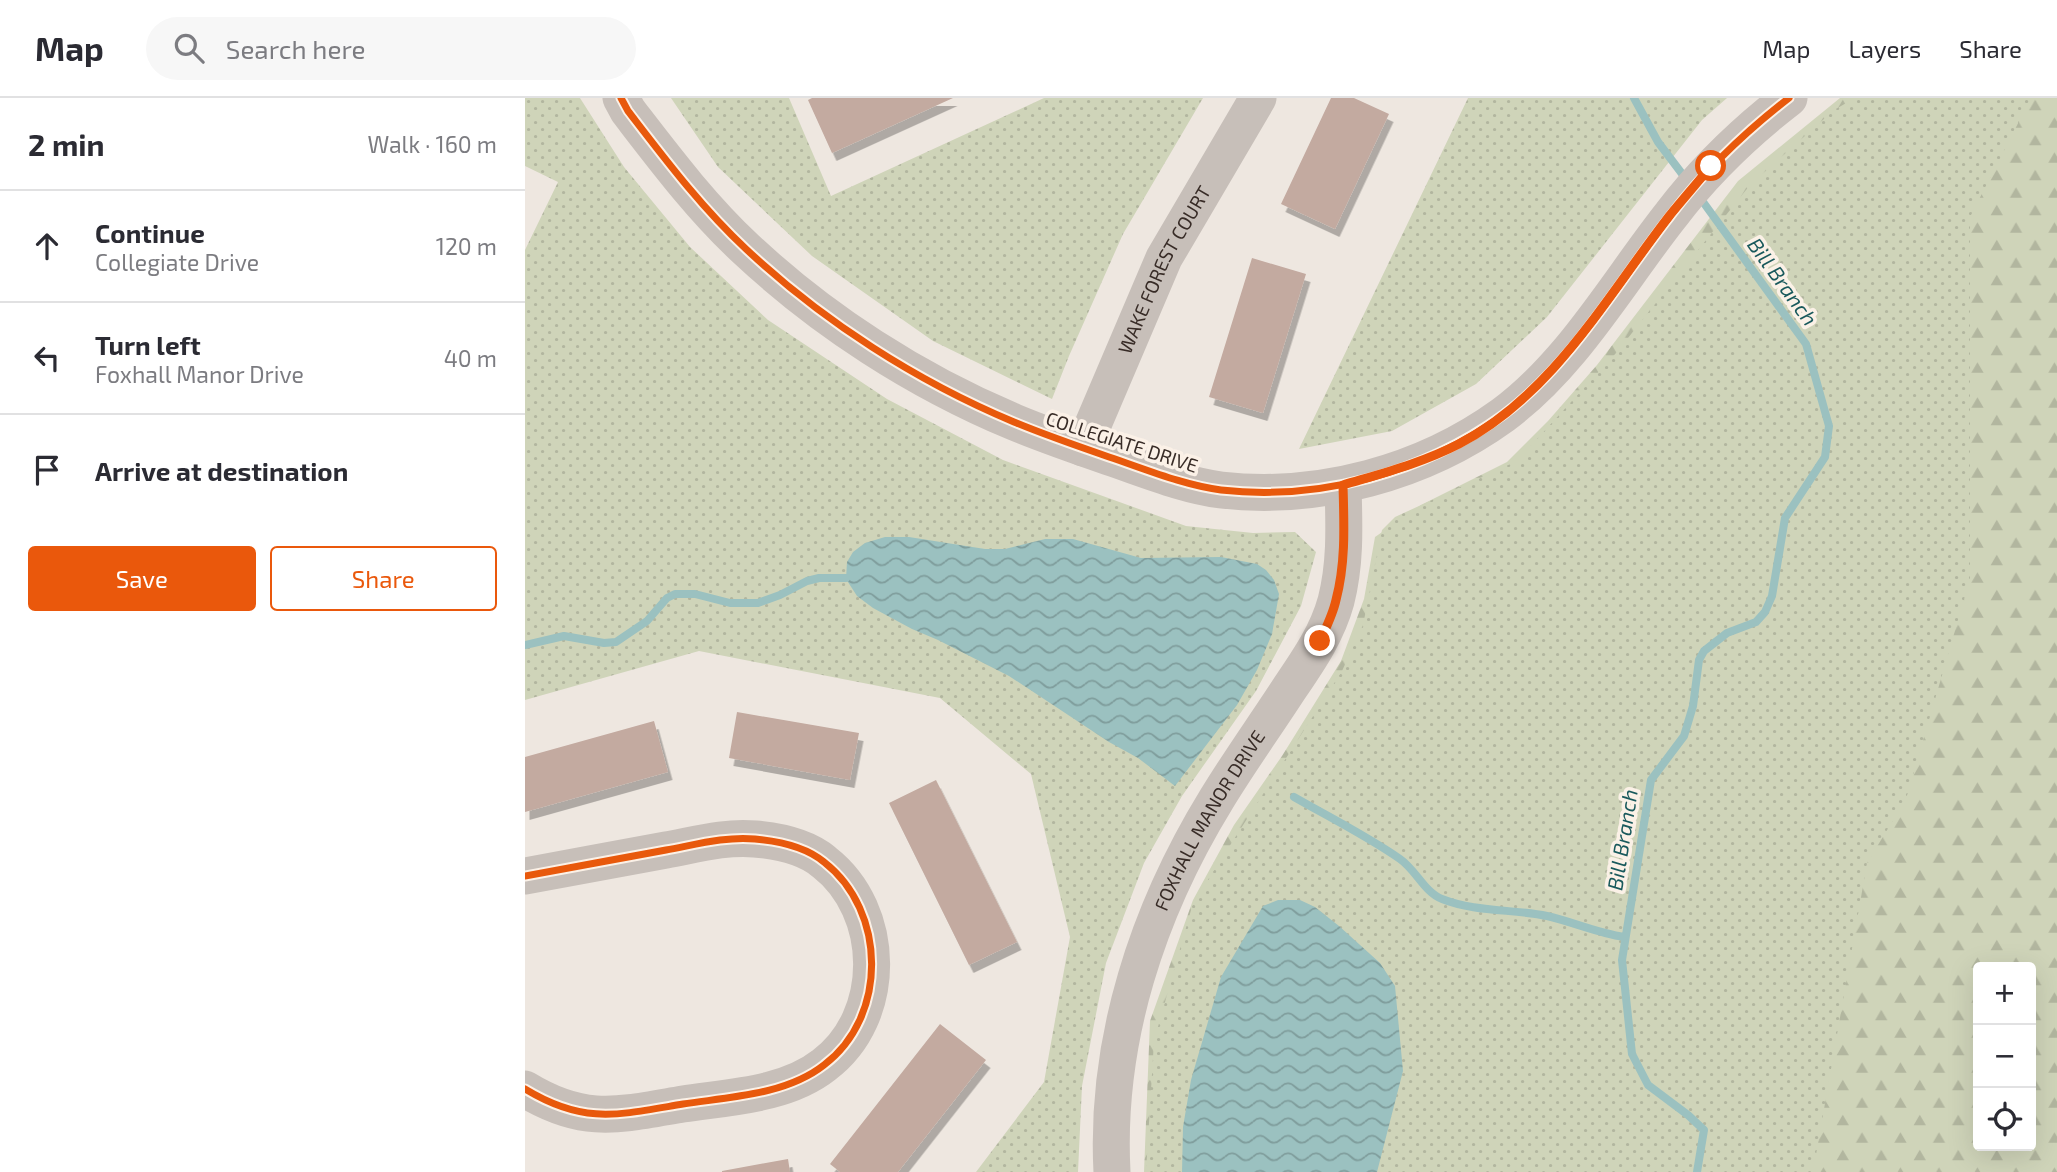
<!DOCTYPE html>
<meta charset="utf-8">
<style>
:root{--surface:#fff;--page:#f7f7f7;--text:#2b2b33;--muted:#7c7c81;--line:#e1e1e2;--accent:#ea580c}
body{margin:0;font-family:"Exo 2",sans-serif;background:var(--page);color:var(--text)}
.controls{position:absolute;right:21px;bottom:21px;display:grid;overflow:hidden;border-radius:7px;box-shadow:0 7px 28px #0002}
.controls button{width:63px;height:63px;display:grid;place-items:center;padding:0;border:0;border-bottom:2px solid var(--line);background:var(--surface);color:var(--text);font:35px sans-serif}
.stop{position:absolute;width:21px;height:21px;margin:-16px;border:5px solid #ea580c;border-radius:50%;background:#fff}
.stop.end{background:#ea580c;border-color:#fff;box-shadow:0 2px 7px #0008}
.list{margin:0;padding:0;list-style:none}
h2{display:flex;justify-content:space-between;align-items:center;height:91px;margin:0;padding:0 28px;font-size:30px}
h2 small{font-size:23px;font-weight:400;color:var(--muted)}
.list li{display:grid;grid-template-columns:46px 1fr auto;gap:21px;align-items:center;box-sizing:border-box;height:112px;padding:0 28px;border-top:2px solid var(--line)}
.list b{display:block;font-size:26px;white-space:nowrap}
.list p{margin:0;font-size:23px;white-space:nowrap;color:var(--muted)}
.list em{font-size:23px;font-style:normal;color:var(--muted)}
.actions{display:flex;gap:14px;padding:21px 28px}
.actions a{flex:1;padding:16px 0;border:2px solid var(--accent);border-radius:7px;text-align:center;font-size:24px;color:var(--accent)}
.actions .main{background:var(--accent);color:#fff}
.icon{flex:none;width:38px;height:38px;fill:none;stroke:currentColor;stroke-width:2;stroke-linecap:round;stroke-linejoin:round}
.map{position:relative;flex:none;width:1532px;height:1074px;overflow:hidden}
header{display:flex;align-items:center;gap:42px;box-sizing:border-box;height:98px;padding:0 35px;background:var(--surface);border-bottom:2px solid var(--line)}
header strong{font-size:33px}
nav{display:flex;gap:38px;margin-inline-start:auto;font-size:24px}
.search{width:490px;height:63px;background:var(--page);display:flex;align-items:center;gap:18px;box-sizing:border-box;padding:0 24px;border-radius:38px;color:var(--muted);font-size:26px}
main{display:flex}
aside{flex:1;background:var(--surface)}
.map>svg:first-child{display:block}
.forest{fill:url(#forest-firs);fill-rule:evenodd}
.park{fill:url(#park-dots)}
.water{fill:url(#water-waves)}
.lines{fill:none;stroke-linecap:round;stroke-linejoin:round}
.stream{stroke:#9bc1c0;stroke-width:8}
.building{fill:#c3aaa0;filter:url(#shadow)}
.minor{stroke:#c7bfb9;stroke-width:37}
.cycleway-casing{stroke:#fbf1e7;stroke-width:11}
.cycleway{stroke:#e8590c;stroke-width:7}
.route{stroke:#ea580c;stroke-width:9}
.labels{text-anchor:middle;stroke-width:7;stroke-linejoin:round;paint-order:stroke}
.street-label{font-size:19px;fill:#382c27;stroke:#fbf1e7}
.water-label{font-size:21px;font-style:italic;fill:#19595c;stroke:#fbf1e7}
</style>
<header>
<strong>Map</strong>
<div class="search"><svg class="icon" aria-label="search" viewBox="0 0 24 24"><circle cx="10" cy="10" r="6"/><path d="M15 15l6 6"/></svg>Search here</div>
<nav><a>Map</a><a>Layers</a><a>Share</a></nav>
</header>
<main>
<aside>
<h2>2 min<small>Walk · 160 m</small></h2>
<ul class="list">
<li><svg class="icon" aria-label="ahead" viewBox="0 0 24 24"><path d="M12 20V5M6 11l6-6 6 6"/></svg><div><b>Continue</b><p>Collegiate Drive</p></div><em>120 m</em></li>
<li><svg class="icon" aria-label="left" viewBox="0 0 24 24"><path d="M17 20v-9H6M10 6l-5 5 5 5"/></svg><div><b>Turn left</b><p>Foxhall Manor Drive</p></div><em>40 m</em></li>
<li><svg class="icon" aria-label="arrive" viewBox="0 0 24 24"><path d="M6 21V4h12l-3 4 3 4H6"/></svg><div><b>Arrive at destination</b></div></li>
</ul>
<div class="actions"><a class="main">Save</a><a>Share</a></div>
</aside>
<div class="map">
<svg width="1532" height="1074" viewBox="0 0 1532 1074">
<defs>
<pattern id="forest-firs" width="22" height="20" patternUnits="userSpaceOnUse" patternTransform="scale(1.75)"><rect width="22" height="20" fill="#cfd4b9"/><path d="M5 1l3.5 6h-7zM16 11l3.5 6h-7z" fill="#b2b69f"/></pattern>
<pattern id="park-dots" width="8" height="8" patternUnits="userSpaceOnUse" patternTransform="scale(1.75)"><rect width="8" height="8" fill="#cfd4b9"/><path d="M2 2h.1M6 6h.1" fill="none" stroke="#b2b69f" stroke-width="1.8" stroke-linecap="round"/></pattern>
<pattern id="water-waves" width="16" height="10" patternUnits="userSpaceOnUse" patternTransform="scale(1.75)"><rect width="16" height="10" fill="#9bc1c0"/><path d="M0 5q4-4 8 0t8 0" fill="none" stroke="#7f9d9c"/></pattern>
<filter id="shadow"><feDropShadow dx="4.5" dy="8" stdDeviation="0" flood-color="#0004"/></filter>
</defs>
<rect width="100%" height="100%" fill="#eee7e0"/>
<path class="forest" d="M1315 0H1532V1074H619L625 923 668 802 709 727 757 658 816 563 839 501 850 439 896 407 982 364 1023 323 1072 267 1213 83ZM1453 869H1506V1048H1453Z"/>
<path class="park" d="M0 0H55L99 69 165 149 243 222 362 301 478 362 661 428 728 435 770 434 791 454 776 508 731 593 657 698 619 765 581 865 557 988 553 1074H451L519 984 545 839 506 676 415 600 174 553 0 602V152L33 84 0 68Z
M146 0H264L306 98 519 0H678L598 136 544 258 527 301 408 243 287 158 193 69Z
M943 0H1202L1177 22 1022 219 951 286 867 333 774 351Z
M1330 0H1506L1445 119V481L1381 701 1342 765 1288 1074H621L629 943 668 805 817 573 838 527 857 432 870 419 992 363 1091 255 1225 87 1309 12Z"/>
<path class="water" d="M360 439H384L460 451H480L520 441H548L616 460 696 459 732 466 741 472 749 482 754 496 747 536 732 572 712 607 650 688 613 660 584 644 484 578 413 542 387 531 348 510 332 498 321 481 322 464 328 454 340 445Z
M753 802H775L790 809 814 828 855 865 870 888 878 973 852 1074H657L658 1029 666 982 696 879 738 808Z"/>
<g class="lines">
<path class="stream" d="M1109 0 1133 44 1161 81
M0 547 39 538 79 545 91 544 122 523 142 500 150 496H170L205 505H233L255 497 282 483 294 480H321
M769 699C804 719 842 738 875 761 891 772 900 795 917 801 950 814 988 811 1022 818 1048 824 1073 835 1099 839
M1172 1074 1179 1032 1163 1017 1123 987 1107 956 1097 862 1126 682 1159 638 1168 608 1174 562 1179 553 1202 535 1231 524 1240 514 1247 498 1260 420 1300 359 1304 328 1281 246 1173 97"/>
</g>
<path class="building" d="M287 0H428L307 55 283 2Z
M806 0H829L864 16 810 131 756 106Z
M727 160 781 176 738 315 684 299Z
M212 614 334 635 325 682 204 660Z
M129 623 143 674 0 714V659Z
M411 682 492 844 444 867 364 705Z
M415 926 461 962 373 1074H315L305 1066Z
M263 1061 265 1074H197V1073Z"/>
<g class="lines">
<g class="minor">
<path d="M96 0 103 13C140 61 176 109 221 151 298 223 391 283 489 324 520 337 552 348 584 359 620 371 658 387 696 392 794 403 898 375 978 317 1048 265 1093 184 1146 117 1180 72 1220 34 1264 0"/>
<path id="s1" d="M558 350 639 160 733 0"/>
<path d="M0 778C47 769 94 761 141 752 169 747 201 738 230 741 253 743 281 749 299 764 362 813 363 919 299 967 261 997 204 999 158 1006 93 1017 59 1027 0 991"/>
<path id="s2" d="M587 1074C580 942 623 813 691 702 714 664 740 628 764 591 783 563 802 536 811 503 821 464 819 426 818 387"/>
</g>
<g class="cycleway-casing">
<path id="cycleway" d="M96 0 103 13C140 61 176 109 221 151 298 223 391 283 489 324 520 337 552 348 584 359 620 371 658 387 696 392 794 403 898 375 978 317 1048 265 1093 184 1146 117 1180 72 1220 34 1264 0
M0 778C47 769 94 761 141 752 169 747 201 738 230 741 253 743 281 749 299 764 362 813 363 919 299 967 261 997 204 999 158 1006 93 1017 59 1027 0 991"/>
</g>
<use href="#cycleway" class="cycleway"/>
</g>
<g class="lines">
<path class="route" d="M795 543C801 530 808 516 811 502 821 464 819 426 818 387 858 375 897 365 934 346 1028 297 1082 198 1145 117 1159 100 1173 84 1186 68"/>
</g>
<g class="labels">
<g class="street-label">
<text dy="7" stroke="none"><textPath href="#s1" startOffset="196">WAKE FOREST COURT</textPath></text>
<text transform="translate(597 344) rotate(18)" y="7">COLLEGIATE DRIVE</text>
<text dy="7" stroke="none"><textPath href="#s2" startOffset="371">FOXHALL MANOR DRIVE</textPath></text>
</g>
<g class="water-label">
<text transform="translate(1257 184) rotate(54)" y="7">Bill Branch</text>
<text transform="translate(1098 742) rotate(-81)" y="7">Bill Branch</text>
</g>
</g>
</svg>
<div class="controls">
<button>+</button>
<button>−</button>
<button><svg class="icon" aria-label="locate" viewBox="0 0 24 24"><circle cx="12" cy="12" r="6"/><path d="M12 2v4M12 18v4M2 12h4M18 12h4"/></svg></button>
</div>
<div class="stop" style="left:1186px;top:68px"></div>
<div class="stop end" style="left:795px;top:543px"></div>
</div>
</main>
